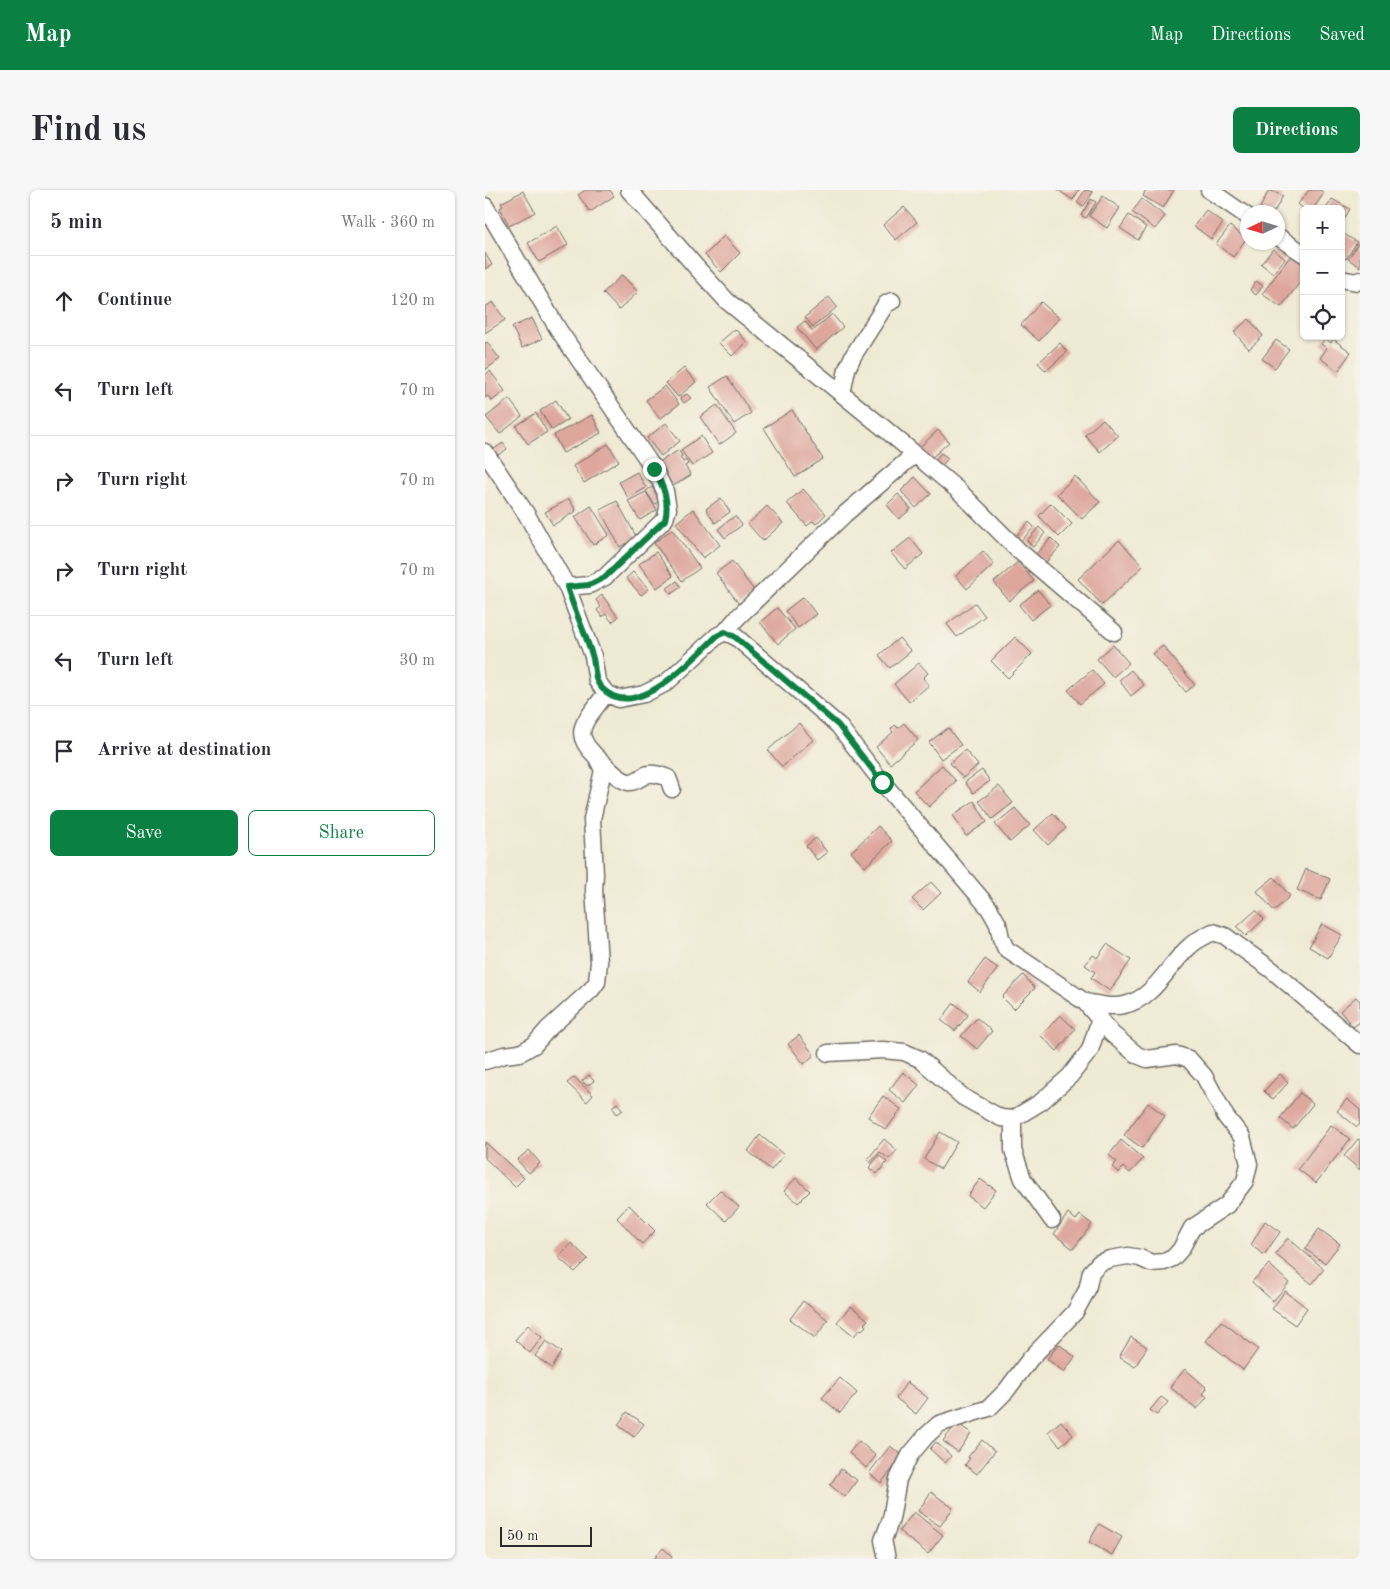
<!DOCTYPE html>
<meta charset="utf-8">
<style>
:root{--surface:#fff;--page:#f7f7f7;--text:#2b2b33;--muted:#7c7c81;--line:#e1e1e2;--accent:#0b8043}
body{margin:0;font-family:"Old Standard TT",serif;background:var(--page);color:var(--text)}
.controls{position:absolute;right:15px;top:15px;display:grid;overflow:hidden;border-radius:8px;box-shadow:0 1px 4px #0004}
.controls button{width:45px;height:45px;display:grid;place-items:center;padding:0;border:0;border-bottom:1px solid var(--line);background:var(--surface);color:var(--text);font:25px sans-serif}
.compass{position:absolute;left:755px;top:15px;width:45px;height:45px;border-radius:50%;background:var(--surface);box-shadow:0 1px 4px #0004;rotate:266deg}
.scale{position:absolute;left:15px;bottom:12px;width:92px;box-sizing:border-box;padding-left:5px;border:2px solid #2b2b2b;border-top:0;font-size:14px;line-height:18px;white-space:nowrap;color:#2b2b2b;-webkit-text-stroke:4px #f7f3e8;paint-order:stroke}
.stop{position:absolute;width:15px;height:15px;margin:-11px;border:4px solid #0b8043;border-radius:50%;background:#fff}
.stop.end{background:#0b8043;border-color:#fff;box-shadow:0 1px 5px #0008}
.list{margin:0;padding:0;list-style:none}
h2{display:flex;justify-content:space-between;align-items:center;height:65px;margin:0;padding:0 20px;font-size:21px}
h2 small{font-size:16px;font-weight:400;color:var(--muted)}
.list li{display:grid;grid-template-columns:32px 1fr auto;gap:15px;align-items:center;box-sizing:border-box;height:90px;padding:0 20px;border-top:1px solid var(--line)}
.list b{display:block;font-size:19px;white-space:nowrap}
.list em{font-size:16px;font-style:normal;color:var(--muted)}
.actions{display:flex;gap:10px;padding:15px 20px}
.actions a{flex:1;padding:11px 0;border:1px solid var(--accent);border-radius:8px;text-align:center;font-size:18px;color:var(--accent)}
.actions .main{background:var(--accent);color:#fff}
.icon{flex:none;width:28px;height:28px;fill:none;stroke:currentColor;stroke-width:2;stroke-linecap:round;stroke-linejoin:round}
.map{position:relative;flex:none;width:875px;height:1369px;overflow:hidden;border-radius:8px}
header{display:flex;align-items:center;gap:30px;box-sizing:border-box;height:70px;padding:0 25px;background:var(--accent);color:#fff}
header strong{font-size:24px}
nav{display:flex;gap:28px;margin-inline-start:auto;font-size:18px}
.intro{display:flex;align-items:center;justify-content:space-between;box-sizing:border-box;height:120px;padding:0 30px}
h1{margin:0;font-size:35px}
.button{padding:12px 22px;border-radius:8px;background:var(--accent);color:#fff;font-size:18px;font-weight:700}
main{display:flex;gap:30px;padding:0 30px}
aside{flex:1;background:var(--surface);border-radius:8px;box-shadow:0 1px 4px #0004}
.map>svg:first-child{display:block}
.building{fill:#dea79e}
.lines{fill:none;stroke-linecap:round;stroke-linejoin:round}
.minor-casing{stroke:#706e66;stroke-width:19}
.minor{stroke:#fff;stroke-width:16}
.route{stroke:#0b8043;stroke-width:6}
</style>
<header>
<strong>Map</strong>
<nav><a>Map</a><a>Directions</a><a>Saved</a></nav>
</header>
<div class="intro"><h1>Find us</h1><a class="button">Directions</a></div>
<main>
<aside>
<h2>5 min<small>Walk · 360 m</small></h2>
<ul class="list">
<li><svg class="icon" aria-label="ahead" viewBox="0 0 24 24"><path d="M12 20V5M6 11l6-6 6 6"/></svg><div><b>Continue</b></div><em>120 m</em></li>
<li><svg class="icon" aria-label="left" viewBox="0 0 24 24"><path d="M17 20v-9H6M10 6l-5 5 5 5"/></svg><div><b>Turn left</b></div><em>70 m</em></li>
<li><svg class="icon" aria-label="right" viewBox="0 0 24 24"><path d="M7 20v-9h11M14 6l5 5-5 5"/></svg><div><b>Turn right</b></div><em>70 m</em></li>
<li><svg class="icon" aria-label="right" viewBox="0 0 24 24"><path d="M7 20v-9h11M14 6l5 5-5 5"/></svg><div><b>Turn right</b></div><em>70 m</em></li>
<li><svg class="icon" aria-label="left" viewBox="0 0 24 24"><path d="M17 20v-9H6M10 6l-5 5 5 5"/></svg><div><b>Turn left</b></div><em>30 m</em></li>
<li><svg class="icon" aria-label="arrive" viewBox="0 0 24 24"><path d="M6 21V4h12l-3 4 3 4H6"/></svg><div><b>Arrive at destination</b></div></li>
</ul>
<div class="actions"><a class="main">Save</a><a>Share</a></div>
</aside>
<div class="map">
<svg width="875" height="1369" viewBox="0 0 875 1369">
<rect width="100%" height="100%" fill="#f7f3e8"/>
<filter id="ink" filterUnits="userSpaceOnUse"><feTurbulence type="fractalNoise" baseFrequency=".02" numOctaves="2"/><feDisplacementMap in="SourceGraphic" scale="10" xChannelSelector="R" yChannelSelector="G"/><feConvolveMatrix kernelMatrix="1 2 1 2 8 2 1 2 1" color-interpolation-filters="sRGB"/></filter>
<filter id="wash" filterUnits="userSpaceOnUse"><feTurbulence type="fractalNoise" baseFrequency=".0096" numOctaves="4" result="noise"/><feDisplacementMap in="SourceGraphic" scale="20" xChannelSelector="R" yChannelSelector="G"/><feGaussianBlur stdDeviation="1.12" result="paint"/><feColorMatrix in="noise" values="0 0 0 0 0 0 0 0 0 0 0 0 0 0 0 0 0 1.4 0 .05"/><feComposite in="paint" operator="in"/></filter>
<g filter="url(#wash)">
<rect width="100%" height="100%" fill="#efead3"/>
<g id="blocks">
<path class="building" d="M100 0H125L129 6 105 22 93 5Z
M573 0H594L588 10Z
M600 0 608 2 598 17 592 12Z
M661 0H689L678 18 658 6Z
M784 0 798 6 789 22H778L774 20Z
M824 0H835L839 3 828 19H819L813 14Z
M38 1 50 22 24 36 15 18 18 16 16 13Z
M618 6 635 18 622 38 604 26Z
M606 9 611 12 601 28 596 25Z
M657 9 680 26 670 39 647 22Z
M847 9 865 19 856 35V19H841Z
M419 17 432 32 411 50 398 35Z
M721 20 738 33 726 49 709 36Z
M644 25 661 37 653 50 635 38Z
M72 36 83 55 54 72 43 53Z
M745 36 761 49 748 67 731 54Z
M859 44 872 52 861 69 856 66V48Z
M239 46 255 63 236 82 220 65Z
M875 51V77L863 69Z
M788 59 800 69 788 83 776 74Z
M0 63 7 75 0 79Z
M806 65 819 75V87L796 117 777 104Z
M137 85 153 102 134 120 118 103Z
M771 91 778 96 771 105 765 100Z
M344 107 352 117 328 137 320 127Z
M8 112 20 130 0 143V117Z
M556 112 574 128 554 151 536 135Z
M347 124 358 137 331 160 312 137 320 131 328 141Z
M47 128 57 149 37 158 27 137Z
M764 129 778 146 764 159 749 142Z
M250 139 262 152 247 166 234 153Z
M840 148 846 153 848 149 866 162 853 181 835 168 842 158 836 154Z
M791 150 804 159 790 178 777 169Z
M2 152 15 169 0 180V153Z
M575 153 582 162 561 181 553 173Z
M199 178 211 192 193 207 181 193Z
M5 181 20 201 7 211 3 206 0 208V185Z
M242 186 266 223 249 234 225 197Z
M180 196 194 214 175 229 161 210Z
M202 204 206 208 199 213 195 208Z
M24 209 37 226 15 244 1 227Z
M71 210 83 230 67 240 55 221Z
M232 215 251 243 234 255 215 227Z
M307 220 338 269 310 287 279 238Z
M51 223 62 242 43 254 31 236Z
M107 225 116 243 78 263 69 245Z
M618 229 633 246 615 262 600 245Z
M181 233 195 251 176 266 162 248Z
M453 240 464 252 445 269 434 258Z
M216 246 227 263 207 276 196 260Z
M18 253 22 259 13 265 9 259Z
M123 254 134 271 99 293 88 276Z
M194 260 197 266 195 267 198 272 201 270 203 274 200 276 206 285 188 296 174 272Z
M456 263 463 268 453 280 447 274Z
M152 282 161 298 143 308 134 292Z
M590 286 615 312 597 329 572 304Z
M430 287 446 304 431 318 416 301Z
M167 297 175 311 169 314 161 301Z
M318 299 341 324 331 334 328 331 322 336 302 313Z
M161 302 172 320 155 330 143 311Z
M413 304 426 319 414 329 402 315Z
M236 308 245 322 230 333 221 319Z
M84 309 91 321 68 335 60 322Z
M132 311 152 348 135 357 115 320Z
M566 313 587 334 574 347 554 326Z
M106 316 124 345 108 355 90 327Z
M282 316 298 333 278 351 263 334Z
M208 319 235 355 218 368 191 333Z
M250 326 257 335 240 348 233 339Z
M544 332 549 337 535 352 530 347Z
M554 337 560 343 548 357 542 351Z
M187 339 215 378 197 391 169 353Z
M425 348 438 364 420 379 406 363Z
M566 348 575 357 561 372 551 364Z
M634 350 658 376 617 415 593 389Z
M498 361 509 374 482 399 471 386Z
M171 362 188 386 172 398 154 374Z
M247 371 271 403 255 415 231 383Z
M533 372 549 391 524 411 509 392Z
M148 382 164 399 156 405 141 388Z
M192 391 196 397 186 404 182 398Z
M553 400 565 415 546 430 534 415Z
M117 405 133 427 127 432 121 424 117 427 112 420 116 417 111 410Z
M318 407 331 424 313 438 300 421Z
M490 413 500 426 472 447 462 434Z
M292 418 310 439 293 454 275 432Z
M530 447 547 464 523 488 506 471Z
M414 448 426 461 405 478 394 465Z
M628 455 644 473 628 487 612 469Z
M678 456 710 495 701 502 668 464Z
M434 473 443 483 438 488 444 495 424 512 409 494Z
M607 480 619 494 595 514 583 500Z
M646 480 659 495 646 506 634 490Z
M314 533 328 550 297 577 283 560Z
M419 533 433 550 405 574 391 557 408 542 406 539 410 535 413 538Z
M463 538 476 555 456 569 444 552Z
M480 560 493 575 478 588 465 573Z
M457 575 471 591 444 617 429 601Z
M497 580 505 591 488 603 480 592Z
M514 596 528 613 507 629 494 611Z
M489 611 502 632 481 646 468 625Z
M530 618 545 635 525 652 510 634Z
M568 623 581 638 563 655 549 640Z
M393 636 407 651 380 677 366 662Z
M331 648 342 662 332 670 321 656Z
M821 679 845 689 836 710 812 700Z
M789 687 805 706 789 721 772 701Z
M446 692 456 703 438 720 427 709Z
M771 720 779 729 761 746 752 737Z
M837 734 857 745 843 768 824 757Z
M622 754 646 770 625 801 606 788 610 782 600 775 608 765 612 768Z
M500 769 513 778 495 802 483 792Z
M538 785 550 798 529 819 517 807Z
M871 807 875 811V832L868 837 855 821Z
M469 813 483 825 470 841 456 830Z
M575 825 590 839 572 861 556 846Z
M492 828 507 841 492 859 476 846Z
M314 845 329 865 319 874 303 854Z
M418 882 434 895 420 913 404 900Z
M795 884 803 893 788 909 779 901Z
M104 885 109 891 102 896 97 891Z
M89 887 108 905 102 912 82 893Z
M815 903 828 914 808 939 795 928Z
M398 906 416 919 401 940 383 927Z
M862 909 875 920V934L872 937 852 921Z
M132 913 138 920 132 924 127 917Z
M663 913 680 926 657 958 639 945Z
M846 935 865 949 831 993 813 979Z
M455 942 472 952 456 979 439 969Z
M275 945 299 965 286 980 263 961Z
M399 949 412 960 404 969 395 962 385 973 382 970Z
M873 949 875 950V980L859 966Z
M636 950 658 969 645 983 638 977 634 983 627 977 632 972 624 965Z
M0 952 39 988 30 997 0 968Z
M44 960 55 973 44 983 32 970Z
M394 965 402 972 392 984 384 978Z
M311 988 325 1001 313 1013 299 1001Z
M495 989 511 1000 498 1017 483 1006Z
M235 1000 254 1017 241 1031 222 1013Z
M144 1015 170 1041 157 1054 132 1028Z
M583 1023 591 1030 595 1025 607 1034 588 1059 569 1044Z
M780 1031 795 1042 779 1065 766 1055Z
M834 1039 855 1054 840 1073 820 1059Z
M803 1048 839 1079 827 1094 790 1064Z
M86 1053 103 1069 90 1082 73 1067Z
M784 1074 804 1093 788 1111 767 1092Z
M800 1101 822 1118 810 1135 787 1119Z
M318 1111 343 1130 330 1148 305 1129Z
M366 1116 383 1130 379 1134 381 1136 377 1140 375 1139 369 1146 352 1132Z
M736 1131 773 1159 758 1180 721 1151Z
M43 1135 57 1147 45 1163 30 1150Z
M646 1147 662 1157 650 1177 634 1167Z
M61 1151 77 1162 67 1178 50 1166Z
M574 1154 590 1167 579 1182 562 1169Z
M700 1179 722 1198 718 1204 722 1207 712 1219 685 1197Z
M355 1188 372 1203 355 1223 337 1208Z
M422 1192 443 1208 431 1224 411 1208Z
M676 1207 683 1212 672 1225 665 1220Z
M142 1222 159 1234 149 1247 133 1235Z
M576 1231 588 1245 575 1256 563 1242Z
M472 1233 486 1243 473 1262 458 1251Z
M497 1250 510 1261 492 1284 480 1275 485 1268 483 1267Z
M374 1251 391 1266 381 1278 364 1263Z
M451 1252 466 1266 460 1273 445 1259Z
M405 1256 418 1266 396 1293 384 1283Z
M356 1279 372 1290 360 1307 345 1295Z
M446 1302 468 1318 455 1336 433 1321Z
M429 1322 458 1345 443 1364 414 1341Z
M614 1334 637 1347 627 1365 604 1352Z
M178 1358 187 1366 185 1369H169Z"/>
</g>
</g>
<g filter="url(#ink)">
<use href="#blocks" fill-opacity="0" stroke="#706e66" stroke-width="1"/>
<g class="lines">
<g class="minor-casing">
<path id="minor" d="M144 0 212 78 242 111 400 239 474 301 533 360 629 442
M724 0 762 26
M0 16 73 139 169 279 180 301 183 319 180 329 120 387 104 395 82 397
M792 46 819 64
M856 89 872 92 875 90
M357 204 362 179 368 166 401 114 407 111
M0 262 42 325 82 397 108 466 112 491 121 503 134 509 159 504 181 493 232 446 240 442 251 447 353 535 397 592 504 718 513 734 516 748 521 759 600 812 627 844 652 865 662 869 692 865 704 869 719 886 741 927 757 947 764 974 760 991 742 1015 707 1038 696 1059 688 1068 679 1072 666 1073 655 1068 643 1066 625 1069 614 1073 606 1082 602 1100 590 1122 545 1169 521 1201 504 1218 454 1234 441 1246 425 1265 413 1289 406 1329 398 1350 402 1369
M240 442 252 428 360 324 430 264
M121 503C99 535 82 541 118 573 124 579 134 590 143 592 152 593 157 585 164 584 170 583 178 586 183 588L187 599
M600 812C612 814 627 818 639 815 669 809 683 775 705 756 711 750 720 746 728 742L740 746 787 780 875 855
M343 863 398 860 419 862 435 869 478 907 516 928 528 929 556 912 585 886 605 860 615 829
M0 871 19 865 35 863 49 855 63 839 106 800 112 792 114 772 109 700 110 684 107 629 118 580 112 568
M528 929V960L538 989 567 1030"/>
</g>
<use href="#minor" class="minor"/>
</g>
</g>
<g class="lines" filter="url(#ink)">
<path class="route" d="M169 279C178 296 185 310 180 330L120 387 104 395 82 397C89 420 100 442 107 465 110 473 109 483 112 491 115 498 122 503 128 506 161 521 210 467 232 446L240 442 250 447 353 535 397 592"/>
</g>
</svg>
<div class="controls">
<button>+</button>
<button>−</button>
<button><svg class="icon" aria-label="locate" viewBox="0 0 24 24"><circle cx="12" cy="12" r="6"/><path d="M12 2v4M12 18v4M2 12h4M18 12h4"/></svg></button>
</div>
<svg class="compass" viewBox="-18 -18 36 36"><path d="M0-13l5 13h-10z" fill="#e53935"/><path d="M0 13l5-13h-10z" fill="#7c7c81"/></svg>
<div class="scale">50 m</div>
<div class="stop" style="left:397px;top:592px"></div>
<div class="stop end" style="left:169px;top:279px"></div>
</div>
</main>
